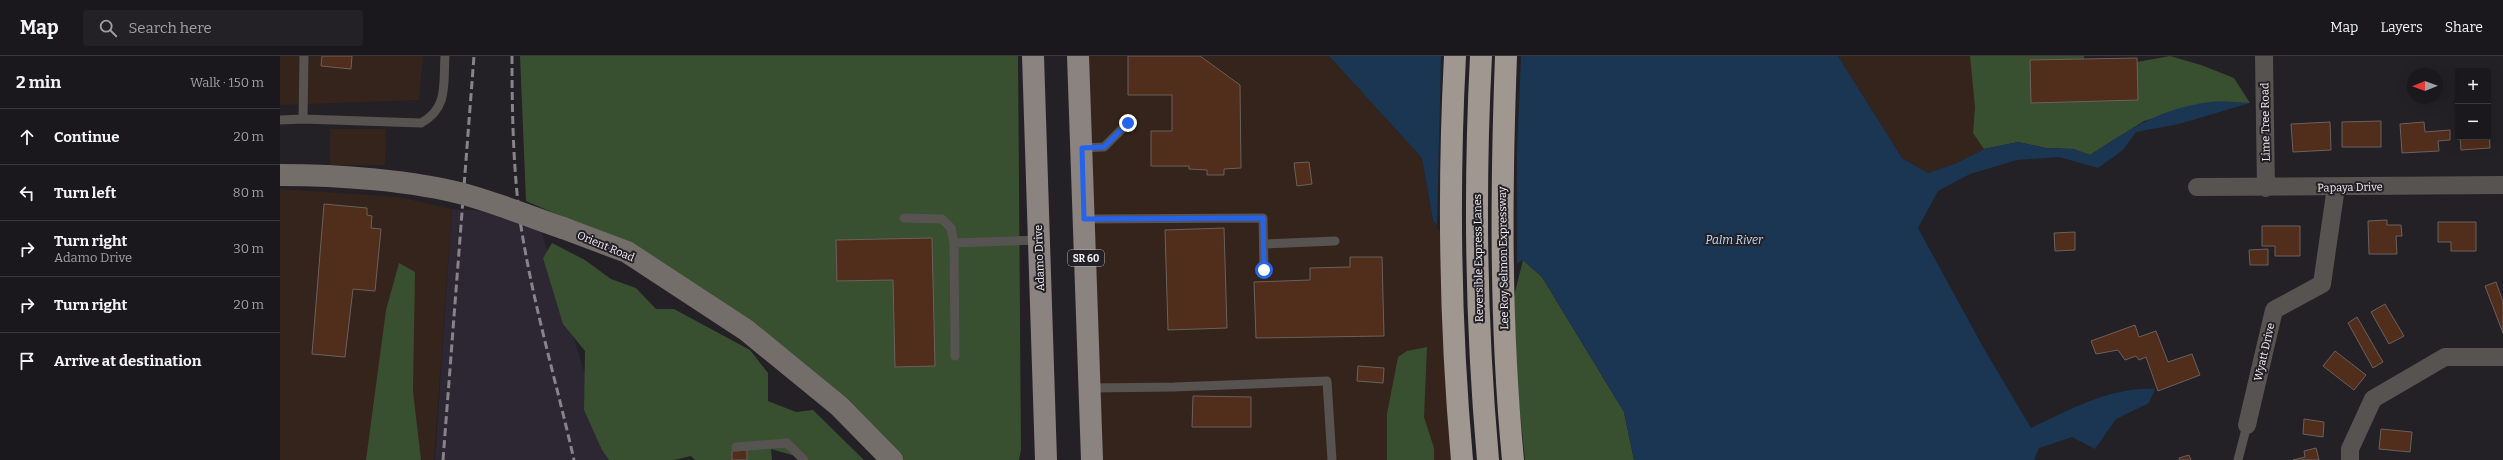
<!DOCTYPE html>
<meta charset="utf-8">
<style>
:root{--surface:#1a181c;--page:#232125;--text:#f1f3f6;--muted:#9fa0a3;--line:#38373b}
body{margin:0;font-family:Bitter,serif;background:var(--page);color:var(--text)}
.controls{position:absolute;right:12px;top:12px;display:grid;overflow:hidden;border-radius:4px;box-shadow:0 4px 16px #0002}
.controls button{width:36px;height:36px;display:grid;place-items:center;padding:0;border:0;border-bottom:1px solid var(--line);background:var(--surface);color:var(--text);font:20px sans-serif}
.compass{position:absolute;left:2127px;top:12px;width:36px;height:36px;border-radius:50%;background:var(--surface);box-shadow:0 4px 16px #0002;rotate:269deg}
.stop{position:absolute;width:12px;height:12px;margin:-9px;border:3px solid #2563eb;border-radius:50%;background:#fff}
.stop.end{background:#2563eb;border-color:#fff;box-shadow:0 1px 4px #0008}
.list{margin:0;padding:0;list-style:none}
h2{display:flex;justify-content:space-between;align-items:center;height:52px;margin:0;padding:0 16px;font-size:17px}
h2 small{font-size:13px;font-weight:400;color:var(--muted)}
.list li{display:grid;grid-template-columns:26px 1fr auto;gap:12px;align-items:center;box-sizing:border-box;height:56px;padding:0 16px;border-top:1px solid var(--line)}
.list b{display:block;font-size:15px;white-space:nowrap}
.list p{margin:0;font-size:13px;white-space:nowrap;color:var(--muted)}
.list em{font-size:13px;font-style:normal;color:var(--muted)}
.icon{flex:none;width:22px;height:22px;fill:none;stroke:currentColor;stroke-width:2;stroke-linecap:round;stroke-linejoin:round}
.map{position:relative;flex:none;width:2223px;height:404px;overflow:hidden}
header{display:flex;align-items:center;gap:24px;box-sizing:border-box;height:56px;padding:0 20px;background:var(--surface);border-bottom:1px solid var(--line)}
header strong{font-size:19px}
nav{display:flex;gap:22px;margin-inline-start:auto;font-size:14px}
.search{width:280px;height:36px;background:var(--page);display:flex;align-items:center;gap:10px;box-sizing:border-box;padding:0 14px;border-radius:4px;color:var(--muted);font-size:15px}
main{display:flex}
aside{flex:1;background:var(--surface)}
.map>svg:first-child{display:block}
.industrial{fill:#35241b}
.built{fill:#2d2633}
.green{fill:#384f30}
.water{fill:#1a3652}
.pier{fill:#232026}
.building{fill:#512d1b;stroke:#6a615d}
.lines{fill:none;stroke-linecap:round;stroke-linejoin:round}
.lane{stroke:#565350;stroke-width:9}
.street{stroke:#565350;stroke-width:18}
.secondary{stroke:#746e6b;stroke-width:22}
.primary{stroke:#8b837f;stroke-width:22}
.highway{stroke:#a09791;stroke-width:22}
.rail{stroke:#868389;stroke-width:3;stroke-dasharray:8 4;stroke-linecap:butt}
.secondary-bridge{stroke:#746e6b;stroke-width:22}
.route{stroke:#2563eb;stroke-width:5}
.labels{text-anchor:middle;stroke-width:4;stroke-linejoin:round;paint-order:stroke}
.shield{fill:#232026;stroke:#b5b2b7;stroke-width:1}
.shield-label{font-size:10px;font-weight:bold;fill:#f3f0f5}
.street-label{font-size:11px;fill:#f3f0f5;stroke:#232026}
.water-label{font-size:12px;font-style:italic;fill:#bcdafa;stroke:#232026}
</style>
<header>
<strong>Map</strong>
<div class="search"><svg class="icon" aria-label="search" viewBox="0 0 24 24"><circle cx="10" cy="10" r="6"/><path d="M15 15l6 6"/></svg>Search here</div>
<nav><a>Map</a><a>Layers</a><a>Share</a></nav>
</header>
<main>
<aside>
<h2>2 min<small>Walk · 150 m</small></h2>
<ul class="list">
<li><svg class="icon" aria-label="ahead" viewBox="0 0 24 24"><path d="M12 20V5M6 11l6-6 6 6"/></svg><div><b>Continue</b></div><em>20 m</em></li>
<li><svg class="icon" aria-label="left" viewBox="0 0 24 24"><path d="M17 20v-9H6M10 6l-5 5 5 5"/></svg><div><b>Turn left</b></div><em>80 m</em></li>
<li><svg class="icon" aria-label="right" viewBox="0 0 24 24"><path d="M7 20v-9h11M14 6l5 5-5 5"/></svg><div><b>Turn right</b><p>Adamo Drive</p></div><em>30 m</em></li>
<li><svg class="icon" aria-label="right" viewBox="0 0 24 24"><path d="M7 20v-9h11M14 6l5 5-5 5"/></svg><div><b>Turn right</b></div><em>20 m</em></li>
<li><svg class="icon" aria-label="arrive" viewBox="0 0 24 24"><path d="M6 21V4h12l-3 4 3 4H6"/></svg><div><b>Arrive at destination</b></div></li>
</ul>
</aside>
<div class="map">
<svg width="2223" height="404" viewBox="0 0 2223 404">
<rect width="100%" height="100%" fill="#232026"/>
<path class="industrial" d="M0 0H143L139 44 0 49Z
M803 0H1049L1142 102 1153 164 1169 185 1179 404H812Z
M1558 0H1722L1704 93 1677 107 1648 117 1622 102Z
M50 73H106L105 109H50Z
M0 133 119 141 172 153 154 404H0Z"/>
<path class="built" d="M172 153 256 158 331 404H155Z"/>
<path class="green" d="M240 0H738L741 394 739 404H615L329 181 246 145Z
M1690 0H1804V3L1824 12 1890 0 1921 9 1954 22 1970 47 1931 46 1864 65 1810 99 1793 93 1766 92 1738 86 1704 93 1693 77 1695 51Z
M272 187 305 204 331 223 356 232 376 253H394L470 294 488 317V345L516 356 533 354 584 404H529L491 393 492 404H415L411 400 394 404H329L322 394 304 354 305 295 283 268 263 202Z
M1243 204 1262 221 1344 356 1354 404H1245L1236 318 1234 240Z
M119 207 135 216 133 335 141 404H86L106 254Z
M1147 291 1144 361 1154 392V404H1107V358L1118 301 1127 295Z"/>
<path class="water" d="M1049 0H1558L1622 102 1648 117 1677 107 1704 93 1738 86 1766 92 1793 93 1810 99C1850 73 1881 52 1930 46 1943 44 1957 47 1970 47L1899 68 1856 76 1843 94 1818 112 1779 101 1737 104 1690 118 1658 135 1638 172 1703 291 1751 372C1789 354 1832 330 1875 333L1869 347 1836 363 1815 393 1792 381 1759 392 1754 404H1354L1344 356 1262 221 1243 204 1212 224 1179 199 1153 164 1142 102Z"/>
<path class="pier" d="M1161 0H1241L1237 93V210L1213 226 1178 200 1157 172Z"/>
<path class="building" d="M42 0H72L71 13 41 10Z
M848 0H920L960 29 961 112 944 113V119H927V114L909 113V110H871V75H892V39H848Z
M1857 2 1858 44 1751 47 1750 4Z
M2208 50 2210 92 2181 94 2180 81H2208Z
M2101 65V91H2062V66Z
M2050 66 2051 94 2013 96 2011 68Z
M2144 66 2145 76 2170 74V84L2158 85 2159 95 2122 97 2120 68Z
M1029 106 1032 128 1017 130 1014 107Z
M44 148 87 152V159L92 160 91 172 101 173 95 235 73 233 65 301 32 298Z
M2107 164V169H2121L2122 180H2116L2117 198H2089L2088 165Z
M2158 166H2196V195H2171V186H2158Z
M1982 170H2020V200H1995V190H1982Z
M944 172 947 272 888 274 885 174Z
M1795 176V194L1775 195 1774 177Z
M652 182 655 310 615 311 613 224 557 225 556 184Z
M1988 193V209H1970L1969 194Z
M1070 201H1102L1104 280 976 282 974 226 1030 224V212L1070 211Z
M2216 226 2223 246V277L2205 230Z
M2105 248 2124 280 2109 288 2091 256Z
M2077 261 2103 306 2093 312 2068 267Z
M1855 269 1859 281 1876 275 1888 306 1912 298 1920 319 1878 335 1866 301 1859 304 1856 300 1845 304 1838 294 1816 298 1811 285Z
M2055 295 2086 319 2074 334 2043 310Z
M1078 310 1104 312 1103 327 1077 325Z
M913 340 971 341V371H912Z
M2024 363 2044 366 2043 381 2023 378Z
M2101 373 2132 376 2130 396 2099 393Z
M2036 392 2039 404H2013L2025 401 2024 395Z
M467 394V404H452V395Z
M1909 399 1911 404H1900L1899 402Z"/>
<g class="lines">
<path class="lane" d="M23 63 141 67C169 52 163 27 165 0
M0 64 23 63 24 0
M801 92 824 91 848 67
M624 162 662 163 671 172 674 187
M804 163 983 162 984 214
M984 188 1055 185
M675 300 674 187 759 184
M810 332 894 331 1047 325 1052 404
M456 391 507 387 524 404
M1958 404 1967 369"/>
<path class="street" d="M1984 0 1986 132
M1917 131 2223 129
M1967 369 1994 254 2042 228 2056 131
M2070 404V393L2093 343 2165 301H2223"/>
<path class="secondary" d="M283 172 347 196 466 274 559 350 612 404"/>
<path class="primary" d="M753 0 766 404
M798 0 812 404"/>
<path class="highway" d="M1175 0C1168 134 1170 270 1182 404
M1201 0C1194 135 1196 270 1208 404
M1226 0C1221 135 1220 269 1233 404"/>
<path class="rail" d="M232 0C232 54 233 110 240 164 252 245 276 324 294 404
M163 404 194 0"/>
<path class="secondary-bridge" d="M0 119C57 119 133 124 187 139 219 148 251 161 283 172"/>
</g>
<g class="lines">
<path class="route" d="M848 67 824 91 802 92 804 163 983 162 984 214"/>
</g>
<g class="labels">
<rect class="shield" x="788" y="194" width="36" height="16" rx="3"/>
<g class="shield-label">
<text x="806" y="206">SR 60</text>
</g>
<g class="street-label">
<text transform="translate(1985 66) rotate(-91)" y="4">Lime Tree Road</text>
<text transform="translate(2070 131) rotate(-1)" y="4">Papaya Drive</text>
<text transform="translate(326 190) rotate(23)" y="4">Orient Road</text>
<text transform="translate(759 202) rotate(-92)" y="4">Adamo Drive</text>
<text transform="translate(1198 202) rotate(-91)" y="4">Reversible Express Lanes</text>
<text transform="translate(1223 202) rotate(-91)" y="4">Lee Roy Selmon Expressway</text>
<text transform="translate(1984 296) rotate(-77)" y="4">Wyatt Drive</text>
</g>
<g class="water-label">
<text x="1454" y="188">Palm River</text>
</g>
</g>
</svg>
<div class="controls">
<button>+</button>
<button>−</button>
</div>
<svg class="compass" viewBox="-18 -18 36 36"><path d="M0-13l5 13h-10z" fill="#e53935"/><path d="M0 13l5-13h-10z" fill="#9fa0a3"/></svg>
<div class="stop" style="left:984px;top:214px"></div>
<div class="stop end" style="left:848px;top:67px"></div>
</div>
</main>
